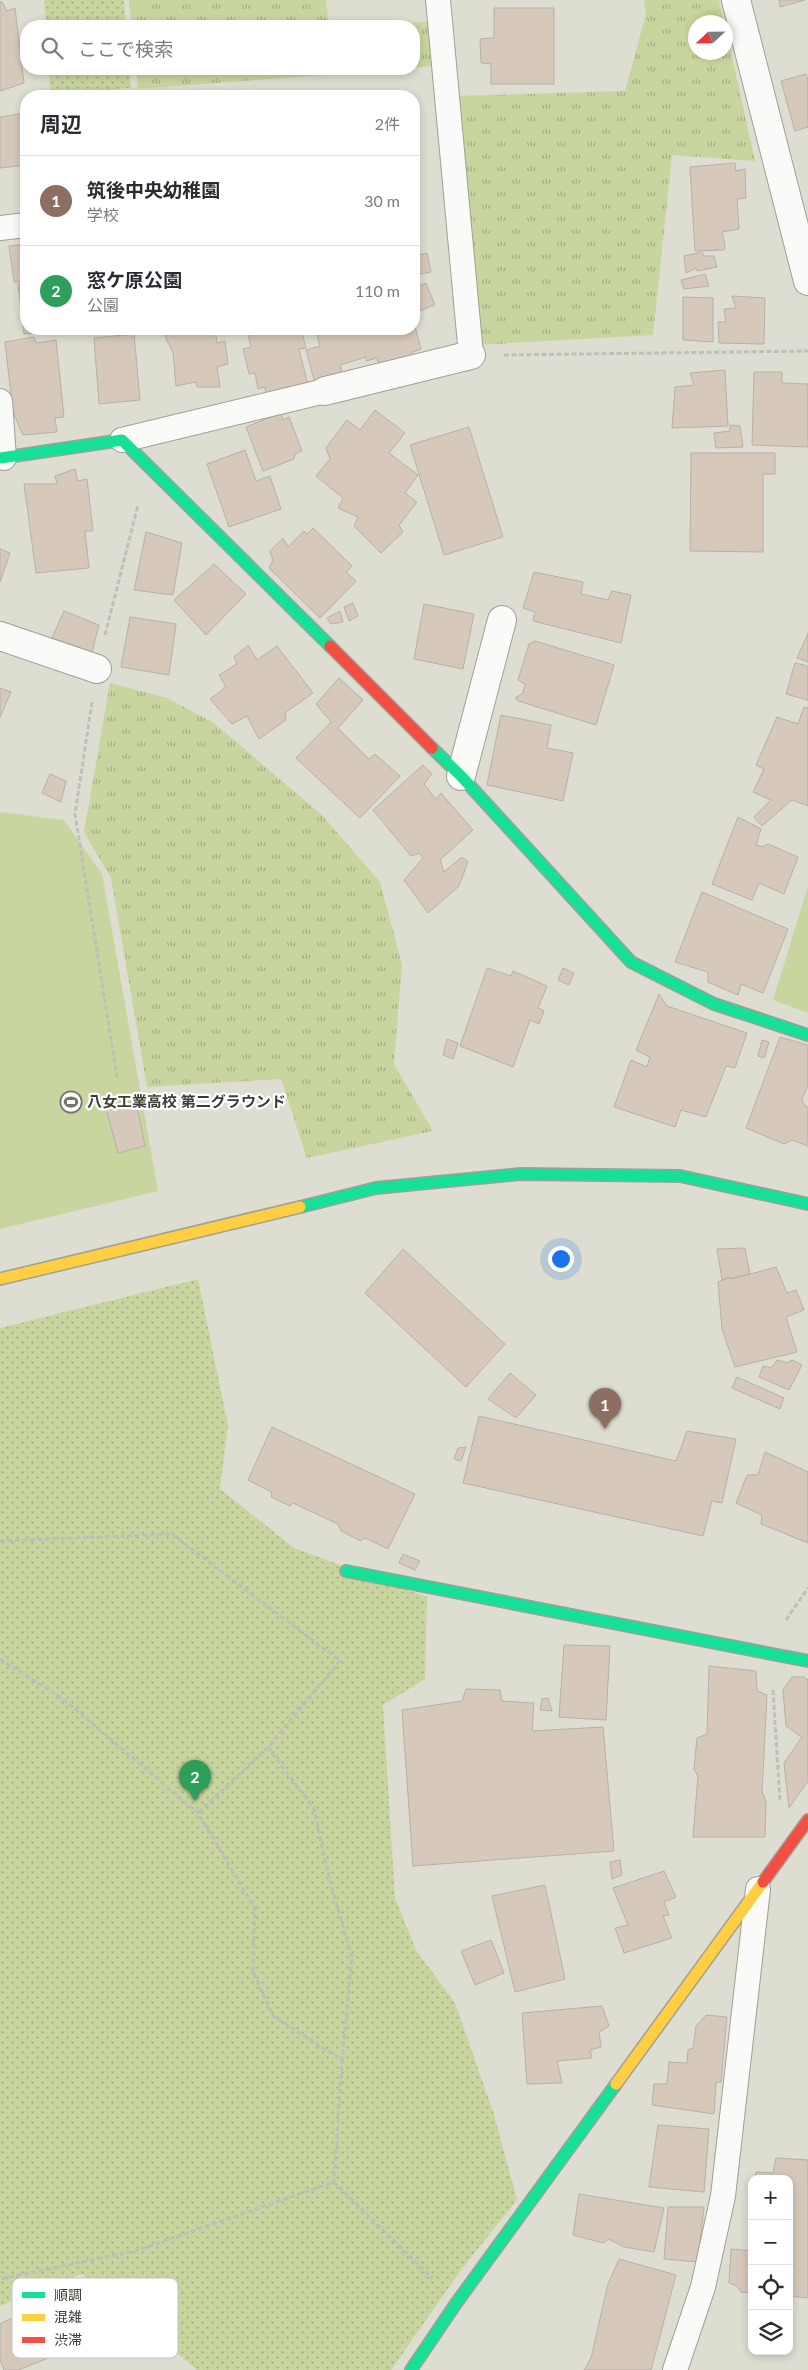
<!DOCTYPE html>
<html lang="ja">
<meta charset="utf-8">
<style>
:root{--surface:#fff;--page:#f7f7f7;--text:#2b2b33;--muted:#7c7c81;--line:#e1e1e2;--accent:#2563eb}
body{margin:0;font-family:Lato,"Noto Sans JP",sans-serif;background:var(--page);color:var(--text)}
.controls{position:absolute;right:15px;bottom:15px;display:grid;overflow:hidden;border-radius:10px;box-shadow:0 2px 8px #0003}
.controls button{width:45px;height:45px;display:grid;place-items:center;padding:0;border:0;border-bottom:1px solid var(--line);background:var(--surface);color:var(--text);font:25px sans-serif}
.compass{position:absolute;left:688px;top:15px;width:45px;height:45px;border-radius:50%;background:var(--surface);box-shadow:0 2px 8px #0003;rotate:248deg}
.you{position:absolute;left:560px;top:1258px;width:18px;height:18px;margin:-12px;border:4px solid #fff;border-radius:50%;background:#1a73e8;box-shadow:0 0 0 8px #1a73e833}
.badge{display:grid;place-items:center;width:32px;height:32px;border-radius:50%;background:var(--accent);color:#fff;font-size:16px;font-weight:700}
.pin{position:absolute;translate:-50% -41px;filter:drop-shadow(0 1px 2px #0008)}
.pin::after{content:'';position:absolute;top:26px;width:18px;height:15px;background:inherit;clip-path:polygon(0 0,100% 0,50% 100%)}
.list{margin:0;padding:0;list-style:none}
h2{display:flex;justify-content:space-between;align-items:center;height:65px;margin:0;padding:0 20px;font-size:21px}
h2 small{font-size:16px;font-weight:400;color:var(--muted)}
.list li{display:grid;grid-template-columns:32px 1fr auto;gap:15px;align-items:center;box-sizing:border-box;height:90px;padding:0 20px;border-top:1px solid var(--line)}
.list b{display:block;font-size:19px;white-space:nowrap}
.list p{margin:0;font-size:16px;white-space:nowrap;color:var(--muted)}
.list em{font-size:16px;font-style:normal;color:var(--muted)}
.icon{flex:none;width:28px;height:28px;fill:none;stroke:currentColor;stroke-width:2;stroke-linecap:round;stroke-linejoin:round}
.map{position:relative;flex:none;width:808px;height:2370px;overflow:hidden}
.search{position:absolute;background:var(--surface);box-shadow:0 2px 8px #0003;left:20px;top:20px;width:400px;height:55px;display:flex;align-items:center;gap:12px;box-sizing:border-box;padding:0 18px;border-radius:20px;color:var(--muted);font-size:19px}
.panel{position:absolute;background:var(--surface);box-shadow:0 2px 8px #0003;left:20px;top:90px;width:400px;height:245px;border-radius:20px}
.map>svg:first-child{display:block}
.grass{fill:url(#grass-tufts)}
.park{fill:url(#park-dots)}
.pitch{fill:#c8d59e}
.building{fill:#d6c8ba;stroke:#b5b1a9}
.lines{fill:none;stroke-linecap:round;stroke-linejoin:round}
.lane-casing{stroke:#a19f96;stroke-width:26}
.street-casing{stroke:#a19f96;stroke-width:30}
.fast-casing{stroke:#a19f96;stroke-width:14}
.slow-casing{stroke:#a19f96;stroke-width:14}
.jam-casing{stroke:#a19f96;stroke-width:14}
.path{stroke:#bfbfb9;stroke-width:3;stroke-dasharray:5 2.5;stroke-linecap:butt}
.lane{stroke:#fafaf8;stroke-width:24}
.street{stroke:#fafaf8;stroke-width:28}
.fast{stroke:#16e098;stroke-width:11}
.slow{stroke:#ffcf43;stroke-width:11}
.jam{stroke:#f24e42;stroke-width:11}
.labels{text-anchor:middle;stroke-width:4.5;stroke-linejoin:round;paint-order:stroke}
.poi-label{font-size:15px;font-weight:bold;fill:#3e3c34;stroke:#fff;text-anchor:start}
.key{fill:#fff;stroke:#c5c4c2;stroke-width:1}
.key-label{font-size:14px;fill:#3e3c34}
</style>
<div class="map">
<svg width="808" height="2370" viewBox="0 0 808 2370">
<defs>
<pattern id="grass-tufts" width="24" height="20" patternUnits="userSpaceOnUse" patternTransform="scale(1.25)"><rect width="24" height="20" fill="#c8d59e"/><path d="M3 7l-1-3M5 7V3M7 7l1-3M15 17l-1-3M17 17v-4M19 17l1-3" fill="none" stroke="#a4ae82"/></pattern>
<pattern id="park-dots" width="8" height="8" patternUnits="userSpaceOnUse" patternTransform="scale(1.25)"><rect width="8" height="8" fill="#c8d59e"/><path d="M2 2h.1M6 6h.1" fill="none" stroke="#a4ae82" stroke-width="1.8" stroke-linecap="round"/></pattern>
</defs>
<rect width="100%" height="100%" fill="#deddd1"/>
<path class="grass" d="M129 0H326L329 26 428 22 431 66 414 68V26H132Z
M644 0H719L724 22H696V52H726V30L755 161 672 155 653 335 478 345 458 96 625 91 646 14Z
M136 69H400L138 89Z
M110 683 167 698 214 723 323 816 380 882 402 965 394 1064 433 1131 307 1158 281 1079 147 1087 111 878 84 832Z"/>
<path class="park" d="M44 0H124L126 26H46Z
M49 69H130L131 88 50 95Z
M198 1279 228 1425 220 1489 294 1548 427 1597 425 1679 383 1705 395 1898 416 1950 455 2003 493 2111 517 2200 461 2270 391 2370H197L82 2274 0 2306V1328Z"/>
<path class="pitch" d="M0 812 64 820 102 874 158 1191 0 1229Z
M808 886V1013L773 1000Z"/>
<path class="building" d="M779 0H805L780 7Z
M0 2H2L7 11 15 8 24 83 0 91Z
M494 8H554V84H491V64L481 63 480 39 494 38Z
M806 74 808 81V127L795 131 781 81Z
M26 113V165L0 168V117Z
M735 163 736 171 745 169 746 198 737 199 739 229 722 232 725 245 724 250 695 251 690 167Z
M26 244V281L14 282 9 246Z
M702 252 704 256H714L717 267 697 271 696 268 686 273 684 256Z
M427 253 431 272 414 275V256Z
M705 274 709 286 684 289 681 280Z
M26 283V329H67L24 334 18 284Z
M426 283 435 305 417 312 414 304 415 300 414 288Z
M732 296 765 298 764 344 719 343 718 322H726L724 309 736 308Z
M683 297 713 298V342L683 340Z
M414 323 421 349 412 352 413 357 379 366 377 358 366 361V357L340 365 343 375 315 383 306 350 320 346 315 329H414Z
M165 329H215L217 343 225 341 228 364 217 367 220 387H197L196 382 176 386 173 352 166 339Z
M247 329H301L306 348 299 349 308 385 266 395 265 387 258 389 255 373 249 374 243 349 251 347Z
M134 334 140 400 99 404 94 338Z
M34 337 36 343 56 340 64 417 55 418 57 432 23 435 13 412 5 342Z
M725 370 728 426 672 428 675 387 694 385 690 373Z
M754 372H782V383L808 384V447L752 445Z
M375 410 405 433 389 453 418 475 405 493 417 502 399 525 403 532 381 553 354 526 358 517 338 508 343 498 316 476 330 459 326 448 347 420 360 430Z
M281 413 283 420 289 417 302 451 295 454 294 459 263 471 246 427Z
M730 425 740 426 743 447 716 448 714 433 730 431Z
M469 427 503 537 444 555 410 445Z
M245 450 256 481 270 476 281 509 229 527 207 464Z
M691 453H775V474H763V552L690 551Z
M75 469 78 481 87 479 93 531H85L89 568 36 573 24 484H57L55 476Z
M313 528 352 566 346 572 356 581 320 618 269 568 273 560 270 551 283 538 288 547 304 531 307 534Z
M146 532 182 543 173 595 134 590Z
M0 549 10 553 0 582Z
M214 564 246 594 206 635 174 600Z
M534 572 583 582 581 594 608 600 612 591 631 595 621 643 533 621 535 612 523 608Z
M353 603 358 616 349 621 344 607Z
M424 604 474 614 463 669 414 659Z
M64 611 99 625 92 652 52 638Z
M340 611 343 622 331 624 327 618Z
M130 617 176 624 169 675 121 667Z
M808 633V662L797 658Z
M535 641 614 665 596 725 518 701 515 698 523 693 525 684 518 680 529 644Z
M248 645 257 660 277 646 313 693 285 713 286 720 259 739 247 716 232 724 210 699 226 687 219 675 237 664 234 657Z
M795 663 808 666V700L786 694Z
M339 678 363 700 338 728 369 759 375 754 400 776 360 818 296 758 331 722 316 704Z
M0 688 11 692 0 717Z
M804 707 808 708V806L792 800 762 826 754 817 771 800 753 792 764 769 756 765 777 717 798 724Z
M501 715 551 725 547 748 573 753 563 801 487 785Z
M423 765 432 774 424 784 436 799 441 793 473 830 440 860 444 872 462 857 468 862 459 886 428 913 404 880 423 858 419 853 411 856 373 810Z
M50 774 66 781 61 802 42 793Z
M738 817 761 829 756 845 762 847 768 844 798 857 784 894 759 883 752 900 712 884Z
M702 892 788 929 763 993 741 984 738 995 708 982V972L675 962Z
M487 968 511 976 513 971 547 986 538 1008 544 1011 539 1024 530 1020 513 1067 460 1046Z
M563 968 574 973 569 985 558 980Z
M659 994 667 1006 747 1033 735 1068 726 1066 706 1117 681 1110 675 1127 614 1107 631 1060 647 1067 650 1057 636 1050Z
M780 1037 808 1045V1086L802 1099 804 1105 808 1107V1146L792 1140 784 1144 746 1128Z
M447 1039 458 1043 453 1059 443 1055Z
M762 1040 769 1042 764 1058 758 1056Z
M136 1101 145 1146 118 1153 106 1108Z
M745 1248 750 1274 722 1280 717 1249Z
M403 1249 505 1344 466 1387 365 1293Z
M776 1267 787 1293 796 1290 804 1310 786 1317 797 1352 735 1367 722 1329 718 1282 728 1277 732 1279Z
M777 1360 787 1363 792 1360 802 1365 789 1390 759 1377 763 1366 771 1368Z
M510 1373 536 1395 516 1418 488 1399Z
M737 1377 784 1398 780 1409 732 1388Z
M479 1416 676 1461 687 1431 736 1439 722 1503 712 1501 703 1536 463 1483Z
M272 1427 415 1494 388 1549 365 1538 361 1541 341 1531 338 1524 293 1503 290 1506 271 1497 272 1492 248 1480Z
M466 1447 461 1461 454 1459 458 1448Z
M765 1452 808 1472V1543L761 1524 762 1515 736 1503 747 1475H758Z
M403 1554 420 1561 415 1570 399 1563Z
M564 1645 610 1646 606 1720 559 1717Z
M709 1666 756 1671 757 1691 767 1695 762 1792 766 1801 765 1837H693L698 1776 694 1769 697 1738 707 1734Z
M792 1677H804L808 1680V1781L789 1808 784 1763 802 1737 786 1726 783 1690Z
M466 1689 500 1690 502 1701 534 1703 532 1731 603 1727 614 1851 413 1866 402 1710 462 1701Z
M548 1698 552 1711 540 1710 542 1699Z
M620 1860 622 1875 612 1879 610 1862Z
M664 1871 676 1897 664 1902 669 1915 663 1916 672 1938 624 1953 615 1928 628 1925 613 1888Z
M545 1885 565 1979 515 1992 492 1896Z
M491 1940 504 1973 475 1985 461 1951Z
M602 2006 609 2026 599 2032 601 2047 590 2050 592 2058 557 2061 562 2083 527 2084 522 2013Z
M706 2015 727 2017 721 2082H716L714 2114 652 2105 654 2084H667L669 2062 687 2063 688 2050 693 2048 696 2026Z
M658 2125 709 2129 704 2192 649 2187Z
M776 2158 808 2160V2298L789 2296V2179H755L756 2172 773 2173Z
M579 2194 664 2208 654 2252 624 2247 609 2239 603 2243 573 2235Z
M668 2207H704L698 2262 664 2259Z
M731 2249 752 2251V2293L741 2292 737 2286 729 2283Z
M619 2259 676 2275 651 2370H584L591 2358 608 2284Z
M55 2296 66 2323 71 2321 80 2343 73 2345 74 2348 18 2370H4L0 2359V2324Z"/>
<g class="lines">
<g class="lane-casing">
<path id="lane" d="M438 0 471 355
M0 228 26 225
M0 401 4 458
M122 440 325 391
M675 2370 703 2287 723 2196 758 1889"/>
</g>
<g class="street-casing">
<path id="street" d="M736 0 808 281
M325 391 471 355
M0 636 97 669
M461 776 502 620"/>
</g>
<g class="fast-casing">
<path id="fast" d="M0 458 122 440 330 646
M432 748 461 776 631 962 714 1004 808 1035
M300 1207 376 1188 520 1174 680 1176 808 1204
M346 1571 808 1661
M411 2370 457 2302 616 2084"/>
</g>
<g class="slow-casing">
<path id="slow" d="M0 1279 300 1207
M616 2084 763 1882"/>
</g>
<g class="jam-casing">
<path id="jam" d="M330 646 432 748
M763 1882 808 1820"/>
</g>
<path class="path" d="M504 355 808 351
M105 635 138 505
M92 702 75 814 117 1077
M0 1541 172 1534 340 1661 268 1747 198 1813
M786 1620 808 1588
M0 1659 62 1698 198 1813 255 1909 253 1972 273 2016 342 2060 334 2182 135 2251 0 2279
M773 1690 780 1801
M268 1747 314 1809 327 1870 352 1958 342 2060
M334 2182 432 2278"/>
<use href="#lane" class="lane"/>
<use href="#street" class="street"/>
<use href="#fast" class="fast"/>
<use href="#slow" class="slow"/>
<use href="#jam" class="jam"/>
</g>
<defs>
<g id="stadium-ring" transform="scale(1.125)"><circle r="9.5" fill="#fff" stroke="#76746b" stroke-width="1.5"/><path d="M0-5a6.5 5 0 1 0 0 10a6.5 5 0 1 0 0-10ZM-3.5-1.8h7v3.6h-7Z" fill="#76746b"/></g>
</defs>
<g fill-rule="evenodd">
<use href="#stadium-ring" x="71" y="1102"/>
</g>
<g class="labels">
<g class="poi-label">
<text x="87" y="1107">八女工業高校 第二グラウンド</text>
</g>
</g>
<rect x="12" y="2278" width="166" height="80" rx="8" class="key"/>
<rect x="22" y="2292" width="23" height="6" fill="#16e098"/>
<rect x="22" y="2314" width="23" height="7" fill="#ffcf43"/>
<rect x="22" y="2337" width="23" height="6" fill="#f24e42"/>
<g class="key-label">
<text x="54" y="2300">順調</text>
<text x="54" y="2322">混雑</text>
<text x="54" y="2345">渋滞</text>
</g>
</svg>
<div class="controls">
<button>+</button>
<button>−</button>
<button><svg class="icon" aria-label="locate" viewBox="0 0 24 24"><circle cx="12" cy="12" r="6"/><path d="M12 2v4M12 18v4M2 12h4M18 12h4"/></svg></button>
<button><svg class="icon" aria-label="layers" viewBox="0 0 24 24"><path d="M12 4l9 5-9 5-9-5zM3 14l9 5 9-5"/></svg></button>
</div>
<svg class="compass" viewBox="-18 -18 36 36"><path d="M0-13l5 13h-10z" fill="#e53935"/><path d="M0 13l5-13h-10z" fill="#7c7c81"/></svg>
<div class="you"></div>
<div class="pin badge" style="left:605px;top:1429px;background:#8d6e63">1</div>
<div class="pin badge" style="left:195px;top:1801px;background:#2e9e5b">2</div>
<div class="search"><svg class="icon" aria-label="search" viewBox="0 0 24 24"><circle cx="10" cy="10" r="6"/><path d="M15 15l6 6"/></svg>ここで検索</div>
<section class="panel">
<h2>周辺<small>2件</small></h2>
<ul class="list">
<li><span class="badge" style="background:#8d6e63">1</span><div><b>筑後中央幼稚園</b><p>学校</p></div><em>30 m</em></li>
<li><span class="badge" style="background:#2e9e5b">2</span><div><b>窓ケ原公園</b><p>公園</p></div><em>110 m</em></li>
</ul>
</section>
</div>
